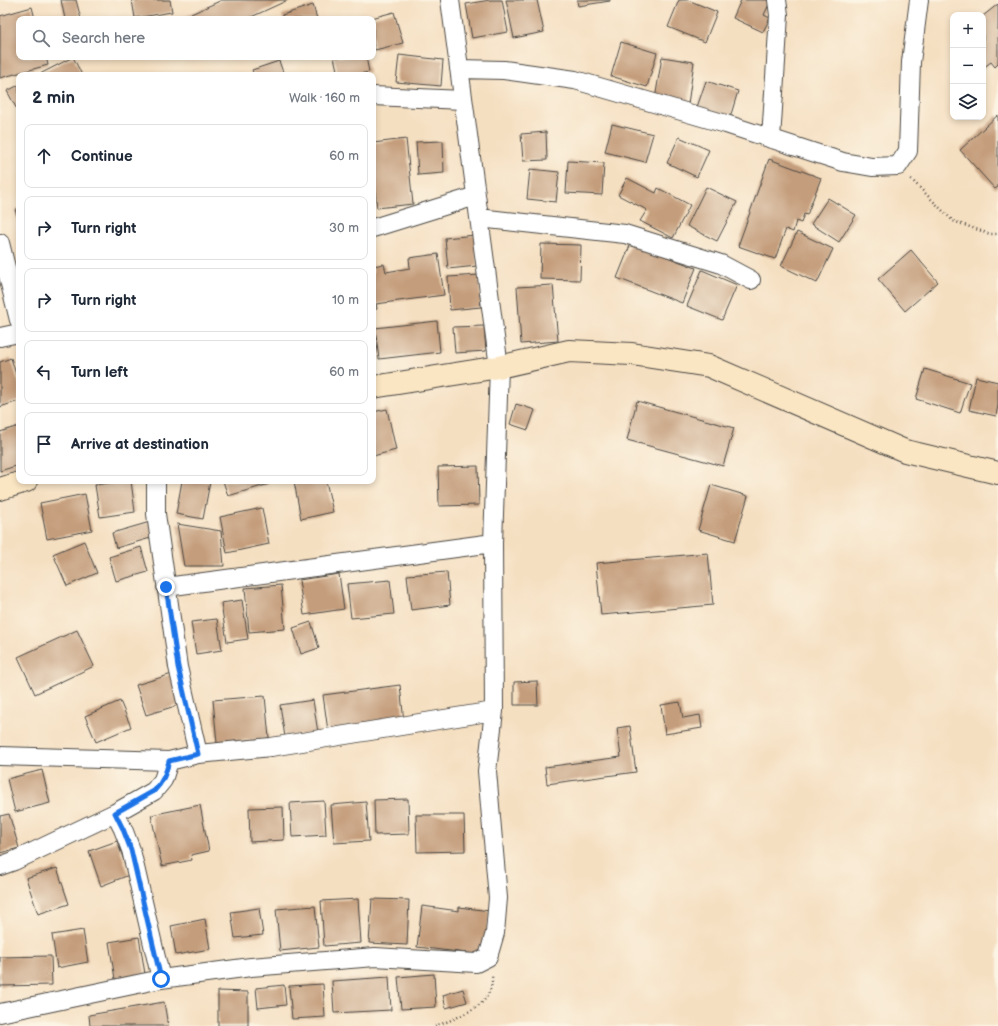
<!DOCTYPE html>
<meta charset="utf-8">
<style>
:root{--surface:#fff;--page:#f2f2f3;--text:#1f2937;--muted:#747a83;--line:#e0e1e3}
body{margin:0;font-family:"Balsamiq Sans",sans-serif;background:var(--page);color:var(--text)}
.controls{position:absolute;right:12px;top:12px;display:grid;overflow:hidden;border-radius:8px;box-shadow:0 2px 6px #0003}
.controls button{width:36px;height:36px;display:grid;place-items:center;padding:0;border:0;border-bottom:1px solid var(--line);background:var(--surface);color:var(--text);font:20px sans-serif}
.stop{position:absolute;width:12px;height:12px;margin:-9px;border:3px solid #1a73e8;border-radius:50%;background:#fff}
.stop.end{background:#1a73e8;border-color:#fff;box-shadow:0 1px 4px #0008}
.list{margin:0;padding:0;list-style:none}
h2{display:flex;justify-content:space-between;align-items:center;height:52px;margin:0;padding:0 16px;font-size:17px}
h2 small{font-size:13px;font-weight:400;color:var(--muted)}
.list li{display:grid;grid-template-columns:26px 1fr auto;gap:12px;align-items:center;box-sizing:border-box;height:64px;margin:0 8px 8px;padding:0 8px;border:1px solid var(--line);border-radius:8px}
.list b{display:block;font-size:15px;white-space:nowrap}
.list em{font-size:13px;font-style:normal;color:var(--muted)}
.icon{flex:none;width:22px;height:22px;fill:none;stroke:currentColor;stroke-width:2;stroke-linecap:round;stroke-linejoin:round}
.map{position:relative;flex:none;width:998px;height:1026px;overflow:hidden}
.search{position:absolute;background:var(--surface);box-shadow:0 2px 6px #0003;left:16px;top:16px;width:360px;height:44px;display:flex;align-items:center;gap:10px;box-sizing:border-box;padding:0 14px;border-radius:8px;color:var(--muted);font-size:15px}
.panel{position:absolute;background:var(--surface);box-shadow:0 2px 6px #0003;left:16px;top:72px;width:360px;height:412px;border-radius:8px}
.map>svg:first-child{display:block}
.building{fill:#c49d7c}
.lines{fill:none;stroke-linecap:round;stroke-linejoin:round}
.street-casing{stroke:#494642;stroke-width:20}
.secondary-casing{stroke:#494642;stroke-width:24}
.path{stroke:#494642;stroke-width:2.5;stroke-dasharray:1 3;stroke-linecap:butt}
.street{stroke:#fff;stroke-width:18}
.secondary{stroke:#fbe6c3;stroke-width:22}
.route{stroke:#1a73e8;stroke-width:5}
</style>
<div class="map">
<svg width="998" height="1026" viewBox="0 0 998 1026">
<rect width="100%" height="100%" fill="#fcf5e5"/>
<filter id="ink" filterUnits="userSpaceOnUse"><feTurbulence type="fractalNoise" baseFrequency=".025" numOctaves="2"/><feDisplacementMap in="SourceGraphic" scale="8" xChannelSelector="R" yChannelSelector="G"/><feConvolveMatrix kernelMatrix="1 2 1 2 8 2 1 2 1" color-interpolation-filters="sRGB"/></filter>
<filter id="wash" filterUnits="userSpaceOnUse"><feTurbulence type="fractalNoise" baseFrequency=".012" numOctaves="4" result="noise"/><feDisplacementMap in="SourceGraphic" scale="16" xChannelSelector="R" yChannelSelector="G"/><feGaussianBlur stdDeviation="0.9" result="paint"/><feColorMatrix in="noise" values="0 0 0 0 0 0 0 0 0 0 0 0 0 0 0 0 0 1.4 0 .05"/><feComposite in="paint" operator="in"/></filter>
<g filter="url(#wash)">
<rect width="100%" height="100%" fill="#f5dfc1"/>
<g id="blocks">
<path class="building" d="M61 0H76L81 19H65Z
M132 0H170L172 12 135 18Z
M222 0H288L247 19H180Z
M490 0H502L508 32 472 38 466 4Z
M506 0H537L544 32 514 38Z
M577 0H610V1L578 6Z
M679 0H688L717 12 705 42 668 27Z
M741 0H771L764 15 770 18 763 32 733 18Z
M998 4V64L995 67 991 62 983 68V16Z
M313 5 317 19H283L282 15Z
M32 7 35 19H19V57H46L48 65 0 78V16Z
M394 12 403 43 375 50 373 43V19H368Z
M621 42 657 53 647 87 611 76Z
M399 55 443 60 441 86 396 82Z
M73 57 82 75H38Z
M334 57H366L369 72 355 75H338Z
M662 57 694 62 688 104 655 99Z
M279 61 284 75H254L252 70Z
M706 81 738 91 729 121 696 110Z
M19 85V113L7 91Z
M998 115V187L995 189 960 150Z
M612 124 653 134 645 162 605 152Z
M546 132 547 160 523 161 521 134Z
M679 137 709 150 697 177 667 163Z
M406 139 413 204 377 208 373 176V143Z
M443 141 444 173 418 175 416 142Z
M769 159 821 178 807 215 804 214 801 223 796 221 793 232 786 229 775 259 738 246Z
M568 161 604 163 602 195 566 193Z
M530 169 559 172 556 202 527 199Z
M627 178 656 193 658 188 690 205 673 238 640 221 647 210 618 195Z
M706 187 737 202 717 241 687 226Z
M828 198 856 215 839 242 811 224Z
M19 208V221L15 210Z
M797 232 833 249 817 283 781 266Z
M475 235 477 266 448 269 445 238Z
M631 243 696 268 682 303 617 278Z
M541 244 581 245 580 280 540 279Z
M911 250 938 282 905 311 878 279Z
M438 254 444 295 376 304 377 309 373 310V266L384 264 386 272 410 268 409 258Z
M702 270 737 285 722 320 687 306Z
M479 275 481 307 450 310 448 277Z
M553 285 558 341 521 344 517 287Z
M437 321 440 352 379 359 375 328Z
M484 326 486 351 455 353 453 327Z
M11 358 19 384V401L0 407V362Z
M925 369 970 383 960 413 916 399Z
M976 377 998 382V405L996 416 969 410Z
M637 401 734 428 723 466 627 440Z
M516 404 535 410 528 430 510 424Z
M387 409 396 450 373 456V412Z
M19 426V465L0 471V432Z
M478 466 479 505 439 506 438 467Z
M121 481H131L135 512 100 517 95 485Z
M182 481H202L210 482 203 519 176 514Z
M223 481H268L269 484 228 496Z
M294 481H326L333 512 301 519Z
M711 485 748 496 735 541 698 530Z
M85 494 92 530 47 539 40 503Z
M262 508 269 544 227 553 220 517Z
M150 522 154 537 116 548 112 533Z
M177 524 221 531 224 566H184Z
M84 541 97 573 67 586 53 554Z
M141 547 148 572 116 581 109 557Z
M708 553 713 605 601 615 596 563Z
M447 572 450 605 411 610 407 575Z
M339 574 344 609 304 615 299 580Z
M390 580 394 614 351 618 347 584Z
M281 585 285 629 249 632 245 588Z
M242 600 248 639 227 642 221 603Z
M217 619 222 650 196 654 191 622Z
M311 622 319 648 301 654 293 628Z
M77 630 94 666 35 694 18 657Z
M172 674 182 704 146 715 136 685Z
M537 681 538 705H514V682Z
M400 685 404 722 328 731 323 695Z
M265 696 269 738 217 743 213 700Z
M313 700 318 733 285 737 280 705Z
M120 701 131 727 96 742 85 716Z
M680 702 683 718 700 715 702 728 665 734 661 705Z
M630 726 636 772 547 784 545 767 621 757 617 728Z
M42 770 50 803 15 812 7 779Z
M408 799 409 834 375 835 374 800Z
M324 801 326 835 292 837 290 803Z
M366 802 369 841 334 843 331 805Z
M200 805 209 851 191 855 192 860 162 866 151 815Z
M283 807 284 840 250 842 249 808Z
M9 814 19 848 0 853V816Z
M416 815H464L465 851 417 852Z
M117 841 129 875 101 886 89 851Z
M57 868 69 904 38 914 26 878Z
M358 899 361 943 324 946 321 901Z
M372 899 409 900 407 945 369 943Z
M315 906 319 947 280 951 276 909Z
M422 906 459 911V907L490 911 484 955 417 947Z
M259 908 263 935 235 938 231 912Z
M205 919 210 949 176 955 171 926Z
M83 930 88 962 57 968 52 935Z
M139 937 145 974 115 979 109 942Z
M51 956 52 985 0 986V957Z
M434 974 436 1007 401 1009 398 977Z
M389 977 391 1010 334 1013 332 981Z
M323 984 325 1017 292 1019 289 986Z
M284 985 286 1005 258 1008 256 988Z
M463 989 467 1002 446 1008 443 995Z
M218 991 248 992V1026H218Z
M164 1002 168 1026H90L89 1015Z"/>
</g>
</g>
<g filter="url(#ink)">
<use href="#blocks" fill-opacity="0" stroke="#494642" stroke-width="1"/>
<g class="lines">
<g class="street-casing">
<path id="street" d="M459 69 504 70 575 80 726 124 843 162 872 167 898 166 908 151 911 62 919 0
M373 96 463 100
M771 139 779 15 777 0
M479 218 625 234 721 264 751 280
M373 228 476 196
M0 243 19 320
M0 337 19 333
M156 481V514L178 667 198 754
M166 587 493 543
M0 756 169 761 198 754 271 747 494 711
M115 813 123 829 131 850 161 979
M0 866 14 861 115 813 154 791 163 780 169 761
M0 1013 161 979 251 967 375 957 476 963 488 957 495 933 498 898 487 771 494 711 493 543 499 367 450 0"/>
</g>
<g class="secondary-casing">
<path id="secondary" d="M373 387 499 367 569 351 632 354 709 366 905 451 998 473
M0 489 26 481"/>
</g>
<path class="path" d="M911 179 953 221 990 234H998
M435 1026C448 1022 477 1010 485 999 490 993 493 982 492 975"/>
<use href="#street" class="street"/>
<use href="#secondary" class="secondary"/>
</g>
</g>
<g class="lines" filter="url(#ink)">
<path class="route" d="M161 979 131 850 123 829 115 813 154 791C163 782 166 773 169 761L198 754 178 667 166 587"/>
</g>
</svg>
<div class="controls">
<button>+</button>
<button>−</button>
<button><svg class="icon" aria-label="layers" viewBox="0 0 24 24"><path d="M12 4l9 5-9 5-9-5zM3 14l9 5 9-5"/></svg></button>
</div>
<div class="stop" style="left:161px;top:979px"></div>
<div class="stop end" style="left:166px;top:587px"></div>
<div class="search"><svg class="icon" aria-label="search" viewBox="0 0 24 24"><circle cx="10" cy="10" r="6"/><path d="M15 15l6 6"/></svg>Search here</div>
<section class="panel">
<h2>2 min<small>Walk · 160 m</small></h2>
<ul class="list">
<li><svg class="icon" aria-label="ahead" viewBox="0 0 24 24"><path d="M12 20V5M6 11l6-6 6 6"/></svg><div><b>Continue</b></div><em>60 m</em></li>
<li><svg class="icon" aria-label="right" viewBox="0 0 24 24"><path d="M7 20v-9h11M14 6l5 5-5 5"/></svg><div><b>Turn right</b></div><em>30 m</em></li>
<li><svg class="icon" aria-label="right" viewBox="0 0 24 24"><path d="M7 20v-9h11M14 6l5 5-5 5"/></svg><div><b>Turn right</b></div><em>10 m</em></li>
<li><svg class="icon" aria-label="left" viewBox="0 0 24 24"><path d="M17 20v-9H6M10 6l-5 5 5 5"/></svg><div><b>Turn left</b></div><em>60 m</em></li>
<li><svg class="icon" aria-label="arrive" viewBox="0 0 24 24"><path d="M6 21V4h12l-3 4 3 4H6"/></svg><div><b>Arrive at destination</b></div></li>
</ul>
</section>
</div>
